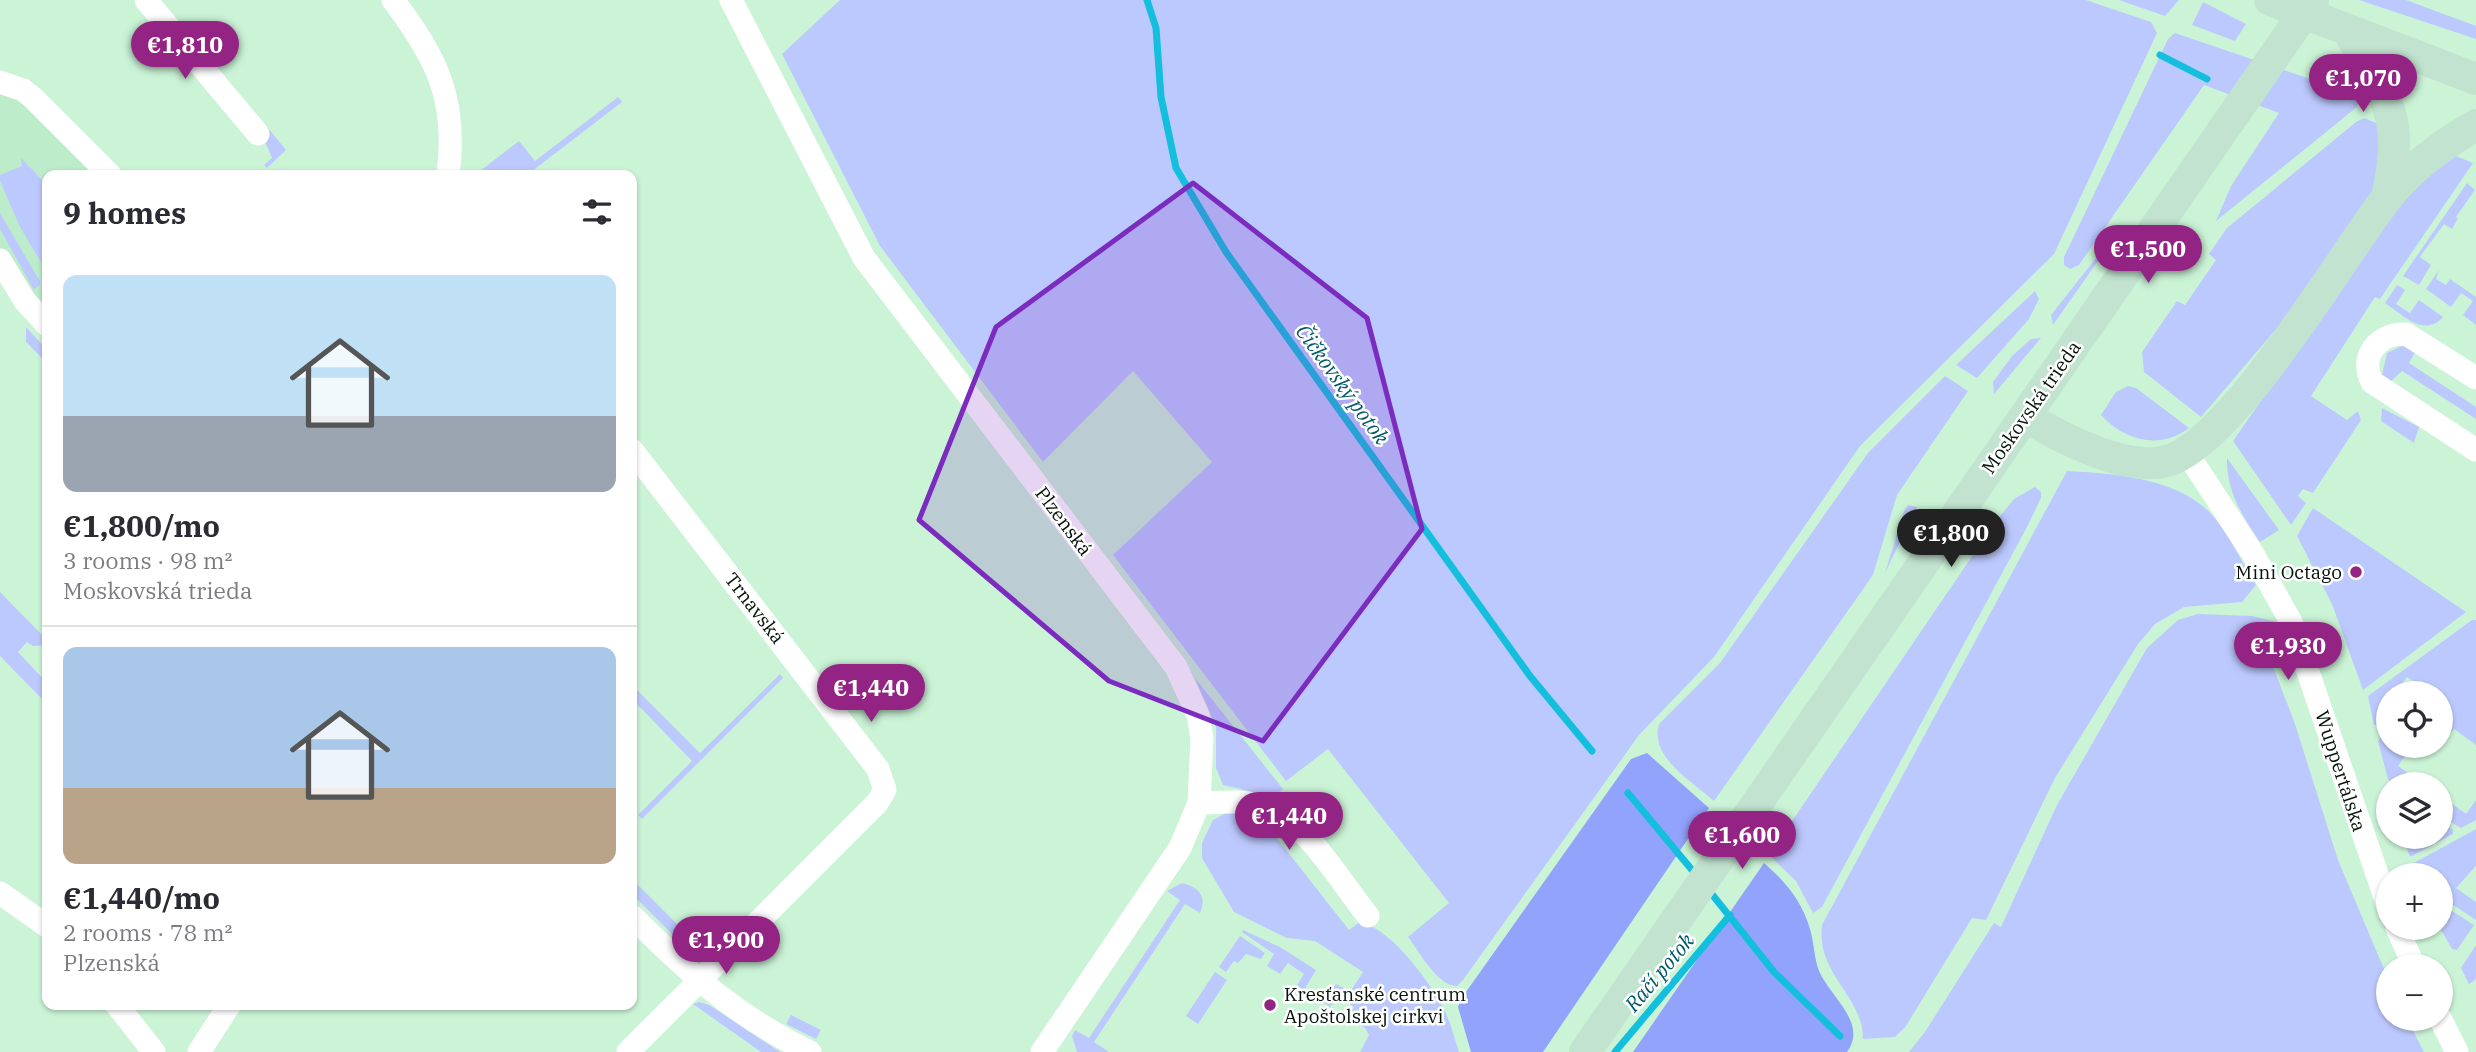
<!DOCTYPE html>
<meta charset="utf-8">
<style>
:root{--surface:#fff;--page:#f7f7f7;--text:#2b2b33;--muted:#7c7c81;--line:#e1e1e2;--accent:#942484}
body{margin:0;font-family:"IBM Plex Serif",serif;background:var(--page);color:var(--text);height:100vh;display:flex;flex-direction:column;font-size:26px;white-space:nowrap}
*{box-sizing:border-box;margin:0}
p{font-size:23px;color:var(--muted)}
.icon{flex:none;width:38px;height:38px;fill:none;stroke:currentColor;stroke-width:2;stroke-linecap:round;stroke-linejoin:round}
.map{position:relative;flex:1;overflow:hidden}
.panel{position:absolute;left:42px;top:170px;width:595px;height:840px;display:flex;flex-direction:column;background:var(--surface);border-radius:14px;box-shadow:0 2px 5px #0004}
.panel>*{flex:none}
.buttons{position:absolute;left:2376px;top:681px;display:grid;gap:14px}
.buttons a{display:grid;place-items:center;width:77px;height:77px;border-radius:50%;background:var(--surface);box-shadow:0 2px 5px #0004;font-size:35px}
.price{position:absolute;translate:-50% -60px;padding:0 16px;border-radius:24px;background:var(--accent);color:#fff;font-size:23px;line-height:46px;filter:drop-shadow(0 2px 4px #0008)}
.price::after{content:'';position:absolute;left:50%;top:42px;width:21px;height:16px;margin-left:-10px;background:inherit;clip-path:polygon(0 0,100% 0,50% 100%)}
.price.current{background:#222;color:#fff}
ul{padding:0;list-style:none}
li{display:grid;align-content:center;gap:14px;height:371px;padding:0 21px}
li+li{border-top:2px solid var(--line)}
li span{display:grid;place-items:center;height:217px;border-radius:14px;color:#555}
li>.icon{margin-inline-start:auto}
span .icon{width:126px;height:126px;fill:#fffc;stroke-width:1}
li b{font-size:30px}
h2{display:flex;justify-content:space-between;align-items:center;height:84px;padding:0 21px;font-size:30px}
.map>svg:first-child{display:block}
.built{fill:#bcecca}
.green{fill:#bcc9fe}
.forest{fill:#92a3fb}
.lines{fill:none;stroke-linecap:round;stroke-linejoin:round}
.stream{stroke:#13bfdd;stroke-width:7}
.street{stroke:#fff;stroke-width:23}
.secondary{stroke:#c2e3d0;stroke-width:32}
.marked{fill:#7b2cbf;fill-opacity:0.2;stroke:#7b2cbf;stroke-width:5;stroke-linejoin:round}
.poi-dot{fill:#942484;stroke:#fff;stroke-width:2.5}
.labels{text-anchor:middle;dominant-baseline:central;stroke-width:5;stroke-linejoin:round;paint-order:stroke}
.street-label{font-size:19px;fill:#051309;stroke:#fff}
.poi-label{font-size:19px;fill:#051309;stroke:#fff;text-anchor:end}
.water-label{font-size:21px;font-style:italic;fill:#005969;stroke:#fff}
</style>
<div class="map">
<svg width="2476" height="1052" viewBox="0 0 2476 1052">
<rect width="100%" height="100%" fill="#cbf4d7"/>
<!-- built -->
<path class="built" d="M 0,82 L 110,175 L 47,175 L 47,325 L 0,260 Z"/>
<!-- green -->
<path class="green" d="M 840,0 L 2086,0 L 2151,22 L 2157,33 L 2054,254 L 1860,446 L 1714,657 L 1639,735 L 1463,980 L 1457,986 C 1437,986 1419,951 1408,937 L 1449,903 L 1328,749 L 1286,781 L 1113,555 L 1212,462 L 1133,371 L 1043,462 L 880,246 L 782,54 Z
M 2119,0 L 2179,0 L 2165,16 Z
M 2359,0 L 2406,0 L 2476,26 L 2476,39 Z
M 2203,2 L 2246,24 L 2235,41 L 2192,25 Z
M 2175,33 L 2354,94 L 2358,99 L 2357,107 L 2216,221 L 2231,186 L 2279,113 L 2204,85 L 2079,265 L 2070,269 L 2064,265 L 2064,257 L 2168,39 Z
M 618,97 L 622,102 L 527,175 L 468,175 L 480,171 L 519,141 L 535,161 Z
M 2364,118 L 2386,127 L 2385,172 L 2308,292 L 2201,417 L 2144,372 L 2142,352 L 2177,301 L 2185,305 L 2216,260 L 2209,254 L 2227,228 L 2356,122 Z
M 267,127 L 286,150 L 267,168 L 264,165 L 272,158 L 266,144 Z
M 2446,152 L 2473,163 L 2380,299 L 2375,297 L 2311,396 L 2347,420 L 2358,411 L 2361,420 L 2313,493 L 2303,489 L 2298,496 L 2306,503 L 2291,525 L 2233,441 L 2419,174 Z
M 21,158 L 47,185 L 45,269 L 20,227 L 0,181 L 0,175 L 22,166 Z
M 2467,183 L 2475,190 L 2456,217 L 2458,219 L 2452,229 L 2444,224 L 2420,257 L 2431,265 L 2419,285 L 2403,276 Z
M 0,213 L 41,283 L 34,290 L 0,229 Z
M 2105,251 L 2053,325 L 2051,315 L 2100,253 Z
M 2439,270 L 2436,279 L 2446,285 L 2450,279 L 2476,297 L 2476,325 L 2463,315 L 2473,301 L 2461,293 L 2451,307 L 2426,289 Z
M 2397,285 L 2405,290 L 2396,304 L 2410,313 L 2419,300 L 2443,317 C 2424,338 2403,315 2385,303 Z
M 2035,291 L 2039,299 L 2029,319 L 1977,378 L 1956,365 Z
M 26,327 L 47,350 L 47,363 L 26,342 Z
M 2041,338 L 1994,394 L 1993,382 L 2012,356 L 2031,339 Z
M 2404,345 L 2417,349 L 2409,363 L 2476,407 L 2476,419 L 2402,371 L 2389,383 L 2382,375 L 2387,353 Z
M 1945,376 L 1968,391 L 1897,495 L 1873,575 L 1714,801 C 1693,782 1649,757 1659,724 L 1720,663 L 1868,453 Z
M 2128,386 L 2136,388 L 2189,428 C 2160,450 2125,441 2101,415 L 2116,392 Z
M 2382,408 L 2419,427 L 2414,443 L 2381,421 Z
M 2227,458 L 2279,530 L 2260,542 C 2242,515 2226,491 2227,458 Z
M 2067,471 C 2115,474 2178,477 2213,516 C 2230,536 2242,563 2256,585 L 2242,602 L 2184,607 L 2155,624 L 2138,644 L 2055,778 L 1986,920 L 1972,918 L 1906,1026 L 1895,1037 L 1863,1039 C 1863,995 1816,975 1822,925 Z
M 2035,487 L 2041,492 L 2041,498 L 2027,527 L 1822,907 L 1813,913 L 1796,881 L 1769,855 L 1996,521 L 2014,499 Z
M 1908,505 L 1917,507 L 1885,573 L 1904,511 Z
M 2313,508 L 2466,612 L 2363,690 L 2332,604 L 2297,536 Z
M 0,592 L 47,640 L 47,645 L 33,646 L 27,642 L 18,652 L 47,683 L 47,704 L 0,656 Z
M 2198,614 L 2252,616 L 2276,622 L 2259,630 L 2295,724 L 2338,860 L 2389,981 L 2389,1018 L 2407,1019 L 2424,1052 L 1909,1052 L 1925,1032 L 1994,923 L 2001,927 L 2057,805 L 2147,648 L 2178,620 Z
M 2472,620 L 2476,620 L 2476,745 L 2454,729 L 2451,732 L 2441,725 L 2441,693 L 2413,693 L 2419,685 L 2407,677 L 2395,693 L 2389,693 L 2389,711 L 2378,725 L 2374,725 L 2368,696 Z
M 780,674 L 783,678 L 642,819 L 638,815 L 692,761 L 632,699 L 632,685 L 700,753 Z
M 1195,678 L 1283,789 L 1274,797 L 1223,785 L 1216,768 L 1216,727 Z
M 2389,723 L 2389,746 L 2417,746 L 2413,752 L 2409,750 L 2398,766 L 2418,780 L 2417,784 L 2393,784 L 2388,779 L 2378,741 Z
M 2447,800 L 2466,814 L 2476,800 L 2476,820 L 2461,828 L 2441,816 L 2441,801 Z
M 1252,811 L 1287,829 L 1276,837 L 1349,930 L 1360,922 C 1391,929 1427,978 1442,1006 C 1450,1019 1454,1037 1459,1052 L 1360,1052 L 1369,1035 L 1365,1028 L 1348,1017 L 1354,1007 L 1338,996 L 1330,1007 L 1323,1002 L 1336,984 L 1350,992 L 1363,972 L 1315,941 L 1287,938 L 1234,912 L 1202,858 L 1202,843 L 1213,820 L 1228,812 Z
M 2441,822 L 2453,830 L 2453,834 L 2410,857 L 2405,843 L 2407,837 L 2441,836 Z
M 2476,829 L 2476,866 L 2456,888 L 2476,902 L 2476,920 L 2441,897 L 2441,875 L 2417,875 L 2412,864 Z
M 632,879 L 707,954 L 696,955 L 686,948 L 632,894 Z
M 1182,883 C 1199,887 1207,896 1200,913 L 1185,904 L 1094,1042 L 1109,1052 L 1077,1052 L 1072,1036 L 1075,1030 L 1089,1038 L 1180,900 L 1167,891 Z
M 2441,904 L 2474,925 L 2457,950 L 2452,949 L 2440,928 Z
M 1243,930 L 1280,947 L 1316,970 L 1304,990 L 1297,985 L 1304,974 L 1288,963 L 1280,974 L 1267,966 L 1274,954 L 1242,932 Z
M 1240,936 L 1265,953 L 1261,959 L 1246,954 L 1238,963 L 1234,961 L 1226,972 L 1219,967 Z
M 2476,945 L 2476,979 L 2469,984 L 2461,968 Z
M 1215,972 L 1227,980 L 1198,1024 L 1186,1016 Z
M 699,1002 L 709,1005 L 780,1052 L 761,1052 L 693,1004 Z
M 791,1015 L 821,1030 L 816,1039 L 786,1024 Z"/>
<!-- forest -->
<path class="forest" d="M 1647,753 L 1709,808 L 1543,1052 L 1471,1052 L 1458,1007 L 1461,999 L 1631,759 Z
M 1764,863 C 1785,881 1802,901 1810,929 C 1814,942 1814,958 1819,971 C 1831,998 1868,1023 1847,1052 L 1633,1052 Z"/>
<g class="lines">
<!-- stream -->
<path class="stream" d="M 1147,0 L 1156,28 L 1161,97 L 1176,168 L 1226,252 L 1530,676 L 1592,751
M 2160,55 L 2207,79
M 1628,793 L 1697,876
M 1707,888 L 1774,972 L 1840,1036
M 1615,1052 L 1730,915"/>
<!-- street -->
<path class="street" d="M 146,0 L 258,134
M 393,0 C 437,58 458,100 448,175
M 731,0 L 864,258 L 1176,667 L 1198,715 L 1202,738 L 1199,803 L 1180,848 L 1042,1052
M 0,82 L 23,90 L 33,98 L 110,175
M 0,260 L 25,301 L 47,325
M 2476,378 L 2406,334 C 2378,333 2359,356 2372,382 L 2476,450
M 2187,453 L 2253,554 L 2291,622 L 2389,909
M 1199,803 C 1221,802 1243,800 1264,806 C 1303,817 1343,885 1368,916
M 0,893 L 47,926
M 632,916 C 690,974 735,1016 810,1052
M 2397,928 L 2414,966
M 116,1004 L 154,1052
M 2440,1018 L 2457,1052
M 199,1052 L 230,1004
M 628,1052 L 877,803 L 885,790 L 878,769 L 632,450"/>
<!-- secondary -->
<path class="secondary" d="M 2270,0 L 2476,79
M 2349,32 C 2386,100 2406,117 2387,197
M 2025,416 C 2059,437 2122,470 2163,462 C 2230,449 2342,255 2386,199 C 2409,169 2443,144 2476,125
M 1585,1052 L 2313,0"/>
</g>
<!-- marked area -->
<path class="marked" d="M 1193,183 L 1367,318 L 1422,529 L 1263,741 L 1109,681 L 919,520 L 996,327 Z"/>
<!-- markers -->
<g class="poi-dot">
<circle cx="2356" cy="572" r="7"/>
<circle cx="1270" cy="1005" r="7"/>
</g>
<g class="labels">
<!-- street labels -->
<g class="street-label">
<text transform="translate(2031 407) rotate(-55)">Moskovská trieda</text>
<text transform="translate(1064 521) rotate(53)">Plzenská</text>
<text transform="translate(755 608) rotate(52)">Trnavská</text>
<text transform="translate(2341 771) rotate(72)">Wuppertálska</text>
</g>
<!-- poi labels -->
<g class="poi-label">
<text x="2342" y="572">Mini Octago</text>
<text x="1284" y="994" text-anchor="start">Kresťanské centrum<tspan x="1284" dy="22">Apoštolskej cirkvi</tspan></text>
</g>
<!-- water labels -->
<g class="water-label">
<text transform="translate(1343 384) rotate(54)">Čičkovský potok</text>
<text transform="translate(1659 972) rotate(-50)">Račí potok</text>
</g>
</g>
</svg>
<div class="buttons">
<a><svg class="icon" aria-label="locate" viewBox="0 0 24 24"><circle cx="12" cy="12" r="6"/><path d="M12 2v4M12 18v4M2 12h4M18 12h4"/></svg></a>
<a><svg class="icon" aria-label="layers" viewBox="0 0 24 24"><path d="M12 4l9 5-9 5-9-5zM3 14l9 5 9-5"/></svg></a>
<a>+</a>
<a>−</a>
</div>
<b class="price" style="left:185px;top:81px">€1,810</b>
<b class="price" style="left:2363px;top:114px">€1,070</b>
<b class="price" style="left:2148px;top:285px">€1,500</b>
<b class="price current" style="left:1951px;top:569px">€1,800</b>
<b class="price" style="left:2288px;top:682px">€1,930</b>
<b class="price" style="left:871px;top:724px">€1,440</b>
<b class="price" style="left:1289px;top:852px">€1,440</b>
<b class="price" style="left:1742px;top:871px">€1,600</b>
<b class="price" style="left:726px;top:976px">€1,900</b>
<section class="panel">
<h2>9 homes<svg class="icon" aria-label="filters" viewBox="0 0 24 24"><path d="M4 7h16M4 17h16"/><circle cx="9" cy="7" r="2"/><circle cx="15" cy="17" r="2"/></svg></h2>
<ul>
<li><span style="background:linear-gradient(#bfe0f5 65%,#9aa5b1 0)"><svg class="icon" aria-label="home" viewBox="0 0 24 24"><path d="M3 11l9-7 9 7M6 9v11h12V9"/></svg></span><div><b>€1,800/mo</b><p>3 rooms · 98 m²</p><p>Moskovská trieda</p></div></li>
<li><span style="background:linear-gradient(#a9c7e8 65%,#b9a48a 0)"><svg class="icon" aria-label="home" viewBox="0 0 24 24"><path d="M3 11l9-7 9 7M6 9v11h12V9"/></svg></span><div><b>€1,440/mo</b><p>2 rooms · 78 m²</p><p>Plzenská</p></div></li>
</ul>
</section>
</div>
